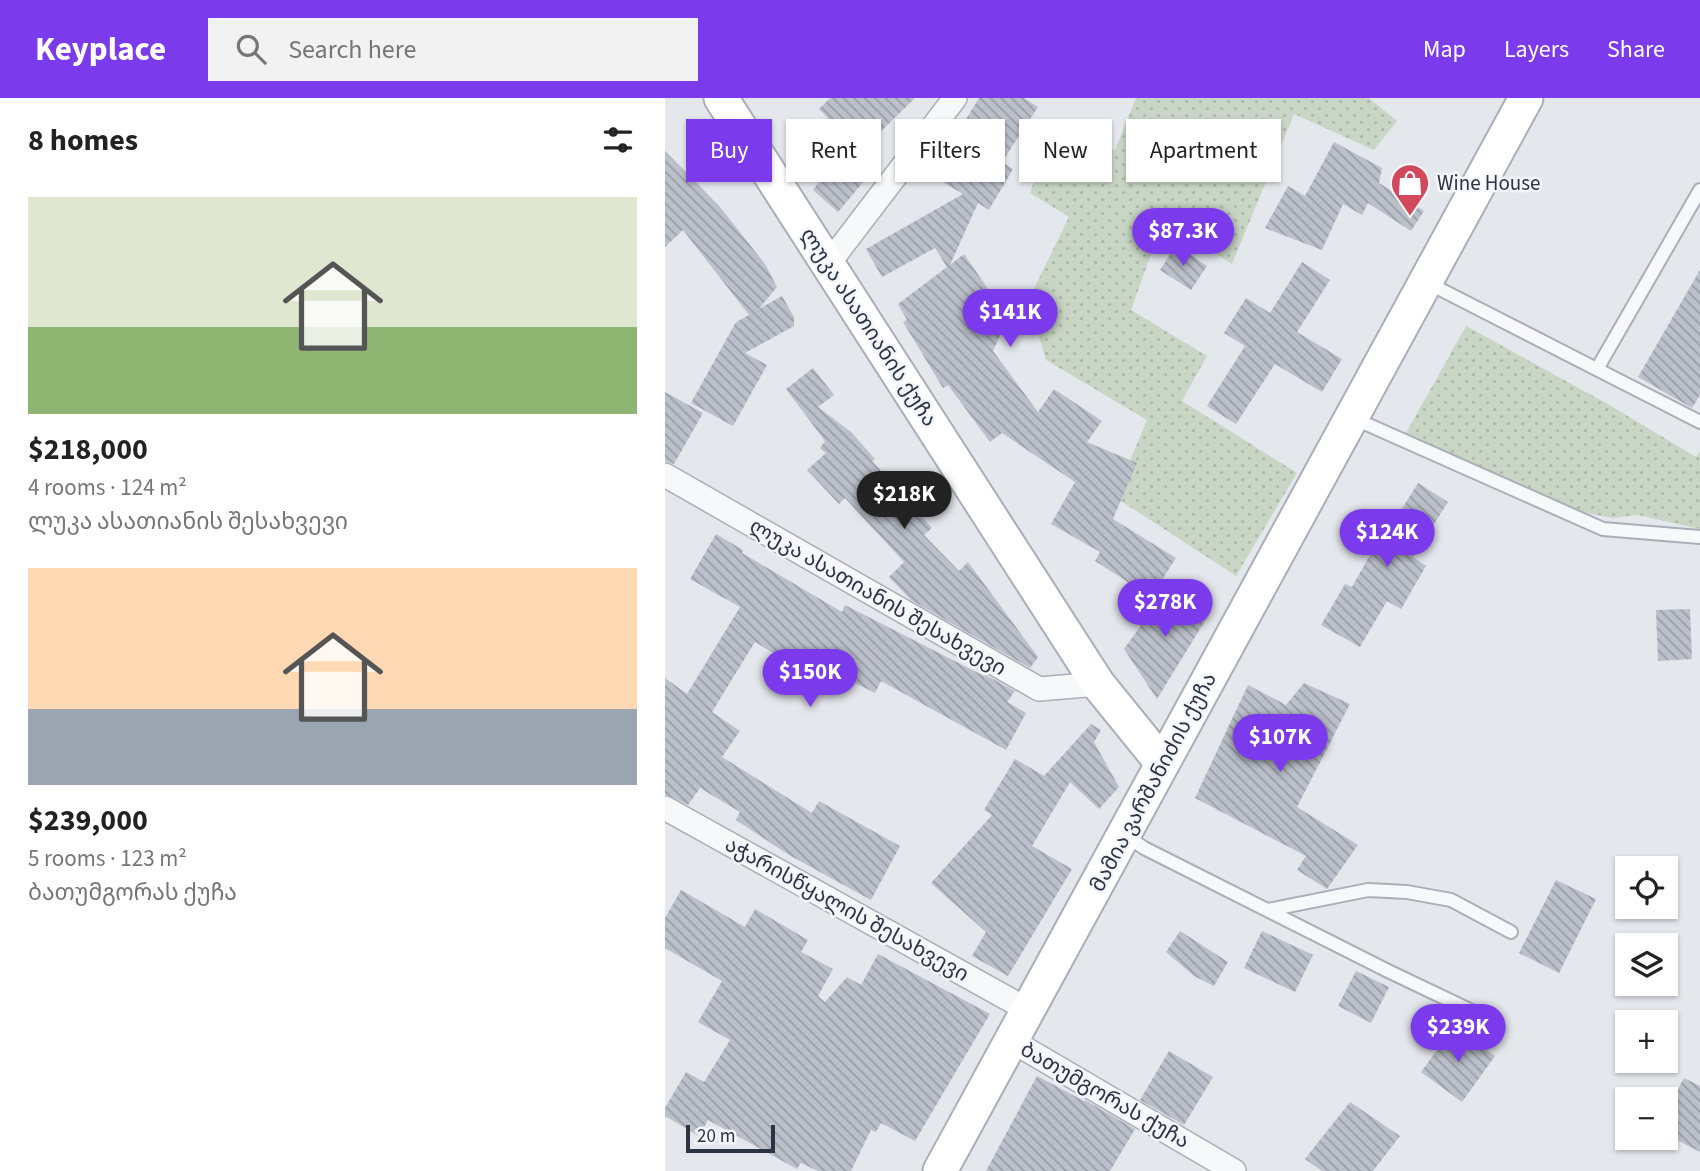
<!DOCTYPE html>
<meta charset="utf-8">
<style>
:root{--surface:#fff;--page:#f2f2f2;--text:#222;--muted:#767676;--accent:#7c3aed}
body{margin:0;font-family:"Source Sans 3","Noto Sans Georgian",sans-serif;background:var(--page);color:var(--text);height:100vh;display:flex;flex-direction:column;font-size:26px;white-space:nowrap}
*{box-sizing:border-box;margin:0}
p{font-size:23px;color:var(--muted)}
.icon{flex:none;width:38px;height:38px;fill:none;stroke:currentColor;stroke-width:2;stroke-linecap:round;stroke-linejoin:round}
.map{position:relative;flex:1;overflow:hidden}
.details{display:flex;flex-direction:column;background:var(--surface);width:665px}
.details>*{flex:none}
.hud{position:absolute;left:21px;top:21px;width:665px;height:63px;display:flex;gap:14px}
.fabs{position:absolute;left:950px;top:758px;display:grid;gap:14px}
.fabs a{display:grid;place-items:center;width:63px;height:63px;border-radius:0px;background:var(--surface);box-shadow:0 2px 5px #0004;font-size:35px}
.scale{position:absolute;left:21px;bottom:18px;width:89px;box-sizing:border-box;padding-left:7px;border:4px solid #2b3445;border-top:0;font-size:19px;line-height:24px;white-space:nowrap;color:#2b3445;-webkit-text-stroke:5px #f4f6f9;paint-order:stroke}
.price{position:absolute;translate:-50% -60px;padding:0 16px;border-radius:24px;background:var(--accent);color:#fff;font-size:23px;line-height:46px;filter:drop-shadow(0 2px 4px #0008)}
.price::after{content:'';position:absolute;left:50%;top:42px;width:21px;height:16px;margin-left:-10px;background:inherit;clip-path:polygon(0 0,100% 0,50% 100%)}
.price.selected{background:#222;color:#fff}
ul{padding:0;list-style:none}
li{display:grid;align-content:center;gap:14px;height:371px;padding:0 28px}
li span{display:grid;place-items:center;height:217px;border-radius:0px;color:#555}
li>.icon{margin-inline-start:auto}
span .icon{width:126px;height:126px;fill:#fffc;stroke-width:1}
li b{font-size:30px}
h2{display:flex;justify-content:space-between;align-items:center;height:84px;padding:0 28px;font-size:30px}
.pill{padding:0 24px;border-radius:0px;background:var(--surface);box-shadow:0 2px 5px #0004;font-size:24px;line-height:63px}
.pill.selected{background:var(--accent);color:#fff}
header{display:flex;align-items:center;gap:42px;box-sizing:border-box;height:98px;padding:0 35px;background:var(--accent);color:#fff}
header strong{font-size:33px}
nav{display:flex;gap:38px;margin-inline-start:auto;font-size:24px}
.search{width:490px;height:63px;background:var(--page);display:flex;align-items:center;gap:18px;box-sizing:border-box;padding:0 24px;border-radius:0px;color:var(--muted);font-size:26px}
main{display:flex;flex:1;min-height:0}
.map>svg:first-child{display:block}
.grass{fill:url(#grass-dots)}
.building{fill:url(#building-back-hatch)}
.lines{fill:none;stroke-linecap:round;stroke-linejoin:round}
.lane-casing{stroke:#a9aeb7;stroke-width:16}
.street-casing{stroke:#a9aeb7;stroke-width:26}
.secondary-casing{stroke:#a9aeb7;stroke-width:37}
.lane{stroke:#f7f8fa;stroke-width:12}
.street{stroke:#f7f8fa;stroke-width:23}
.secondary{stroke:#fff;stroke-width:33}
.labels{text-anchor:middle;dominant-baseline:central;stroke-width:5;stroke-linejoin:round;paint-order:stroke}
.poi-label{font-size:21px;fill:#2b3445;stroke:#f4f6f9;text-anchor:start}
.street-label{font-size:21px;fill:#2b3445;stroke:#f4f6f9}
</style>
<header>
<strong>Keyplace</strong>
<div class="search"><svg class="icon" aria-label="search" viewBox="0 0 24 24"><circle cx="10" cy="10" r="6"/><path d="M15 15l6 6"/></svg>Search here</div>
<nav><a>Map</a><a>Layers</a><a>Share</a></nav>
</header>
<main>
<section class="details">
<h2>8 homes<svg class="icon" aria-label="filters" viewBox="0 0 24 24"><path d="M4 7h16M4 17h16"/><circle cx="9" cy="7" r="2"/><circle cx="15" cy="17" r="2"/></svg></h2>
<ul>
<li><span style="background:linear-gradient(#dfe7d0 60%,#8fb573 0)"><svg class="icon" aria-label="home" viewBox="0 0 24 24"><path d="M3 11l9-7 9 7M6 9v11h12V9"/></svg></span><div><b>$218,000</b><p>4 rooms · 124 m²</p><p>ლუკა ასათიანის შესახვევი</p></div></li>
<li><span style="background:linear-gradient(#ffd9b3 65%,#9aa5b1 0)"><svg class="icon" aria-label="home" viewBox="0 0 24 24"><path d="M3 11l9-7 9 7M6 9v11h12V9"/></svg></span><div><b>$239,000</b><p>5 rooms · 123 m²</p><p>ბათუმგორას ქუჩა</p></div></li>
</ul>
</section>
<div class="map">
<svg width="1035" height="1073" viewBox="0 0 1035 1073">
<defs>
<pattern id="grass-dots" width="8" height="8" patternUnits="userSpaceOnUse" patternTransform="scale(1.75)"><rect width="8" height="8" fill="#c9d6c5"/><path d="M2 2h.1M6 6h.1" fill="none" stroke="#adb8ab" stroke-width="1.8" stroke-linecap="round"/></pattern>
<pattern id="building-back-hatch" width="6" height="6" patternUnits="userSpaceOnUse" patternTransform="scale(1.75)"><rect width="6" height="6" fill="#bbc0ca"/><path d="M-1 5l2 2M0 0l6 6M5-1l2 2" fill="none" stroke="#989da6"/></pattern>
</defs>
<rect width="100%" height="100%" fill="#e4e7ec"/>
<!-- grass -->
<path class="grass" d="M 471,0 L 704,0 L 732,23 L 709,52 L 629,16 L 567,166 L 498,123 L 466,212 L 542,258 L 517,303 L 632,375 L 571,478 L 450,399 L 482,322 L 381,262 L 363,203 L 404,119 L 365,95 L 388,29 L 450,52 Z
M 801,228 L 941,305 L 1031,359 L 1035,354 L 1035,431 L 973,417 L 948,420 L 887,408 L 741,335 Z"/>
<!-- building -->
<path class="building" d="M 165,0 L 250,0 L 191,58 L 206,75 L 173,114 L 148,92 L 156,81 L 140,63 L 171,28 L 154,11 Z
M 314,0 L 359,0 L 373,9 L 337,64 L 348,71 L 324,112 L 313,105 L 285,167 L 299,156 L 343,220 L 328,253 L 373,314 L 389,291 L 437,323 L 422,344 L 472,365 L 448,421 L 511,460 L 486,499 L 430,463 L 435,454 L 386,426 L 410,384 L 337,335 L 325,344 L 283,287 L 278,290 L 238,224 L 242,222 L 233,206 L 282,169 L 270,150 L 217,179 L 201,151 L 298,96 L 276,83 L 281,76 L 271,70 Z
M 669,44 L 717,70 L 714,85 L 759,113 L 746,133 L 703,105 L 697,117 L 678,106 L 657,152 L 600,130 L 623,88 L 640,98 Z
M 0,53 L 55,109 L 100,166 L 112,189 L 94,211 L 117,198 L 129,219 L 129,228 L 80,255 L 102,267 L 68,328 L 26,305 L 71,224 L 84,217 L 18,132 L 0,149 Z
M 511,147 L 542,168 L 526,192 L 495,172 Z
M 637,164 L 665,182 L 632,234 L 677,261 L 657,294 L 610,266 L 571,326 L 542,308 L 580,248 L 559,235 L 581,200 L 605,215 Z
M 1035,172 L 1035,297 L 1027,310 L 973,279 Z
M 148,270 L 169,297 L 153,309 L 186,334 L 210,361 L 207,363 L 267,430 L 259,437 L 294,473 L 303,464 L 373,559 L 365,570 L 246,502 L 224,479 L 239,464 L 180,400 L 174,406 L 142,372 L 161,355 L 155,350 L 160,343 L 121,291 Z
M 0,294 L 38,315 L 9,366 L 0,363 Z
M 753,385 L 783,404 L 748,459 L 761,468 L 736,511 L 722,503 L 695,549 L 656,527 L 680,486 L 687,489 L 715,439 L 718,441 Z
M 51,436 L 78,452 L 77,455 L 177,514 L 180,507 L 321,579 L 317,575 L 350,593 L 342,604 L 361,615 L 341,652 L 216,583 L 210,595 L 128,554 L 122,563 L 90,544 L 47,614 L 75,633 L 57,659 L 147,715 L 154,703 L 235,748 L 206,802 L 124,757 L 71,722 L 75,714 L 35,690 L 23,707 L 0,696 L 0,580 L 22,596 L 75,509 L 25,481 Z
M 502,491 L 546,513 L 492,601 L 459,551 Z
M 1025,511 L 1027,561 L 993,563 L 991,512 Z
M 639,585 L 685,606 L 632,709 L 693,747 L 662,791 L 632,772 L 641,758 L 530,700 L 583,587 L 621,607 Z
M 426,626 L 436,632 L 429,644 L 454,689 L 434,711 L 405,684 L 367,748 L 407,771 L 343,878 L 307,858 L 321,834 L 266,785 L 327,717 L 319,712 L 350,661 L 379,678 Z
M 891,782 L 931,801 L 894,875 L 854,855 Z
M 16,792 L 80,829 L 90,811 L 143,842 L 136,854 L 168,871 L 153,898 L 160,904 L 182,879 L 196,887 L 213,856 L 325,916 L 250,1043 L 216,1025 L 211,1034 L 206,1032 L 186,1073 L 153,1073 L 136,1065 L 132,1071 L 43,1022 L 34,1038 L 0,1018 L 0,1010 L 21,974 L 39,984 L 65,942 L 33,924 L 57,883 L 0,850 L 0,820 Z
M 515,833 L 563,864 L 549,888 L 529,878 L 501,854 Z
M 597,833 L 648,857 L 630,894 L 579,870 Z
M 691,873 L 724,889 L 706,925 L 673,908 Z
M 789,929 L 830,958 L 797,1004 L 756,974 Z
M 504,953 L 548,979 L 519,1027 L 475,1002 Z
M 372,978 L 419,1003 L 420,1002 L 470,1031 L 445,1073 L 321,1073 Z
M 1019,980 L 1035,988 L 1035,1054 L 1001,1036 L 1001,1013 Z
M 685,1004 L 735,1038 L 708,1073 L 657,1073 L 640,1061 Z"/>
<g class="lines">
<!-- lane casing -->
<g class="lane-casing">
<path id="lane" d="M 761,184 L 1035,324
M 932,271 L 1035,92
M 688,320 L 938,431 L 1035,439
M 460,737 L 479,750 L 723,873 L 813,916
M 603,812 L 703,792 L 742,794 L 786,802 L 846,834"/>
</g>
<!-- street casing -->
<g class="street-casing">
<path id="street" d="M 164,165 L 290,0
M 0,377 L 374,591 L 433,586
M 0,710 L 363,912
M 347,943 L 569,1073"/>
</g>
<!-- secondary casing -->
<g class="secondary-casing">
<path id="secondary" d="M 56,0 L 433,586 L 497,665
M 275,1073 L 861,0"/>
</g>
<!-- lane -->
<use href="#lane" class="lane"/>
<!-- street -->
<use href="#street" class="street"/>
<!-- secondary -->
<use href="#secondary" class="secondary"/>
</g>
<!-- icons -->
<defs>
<g id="shop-pin" transform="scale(2.0125)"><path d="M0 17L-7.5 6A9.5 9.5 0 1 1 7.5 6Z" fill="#d1495b" stroke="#f4f6f9"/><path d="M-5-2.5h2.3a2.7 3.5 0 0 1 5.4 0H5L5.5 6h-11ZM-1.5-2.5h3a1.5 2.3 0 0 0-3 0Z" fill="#fff"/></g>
</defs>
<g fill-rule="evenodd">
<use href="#shop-pin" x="745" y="85"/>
</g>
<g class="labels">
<!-- poi labels -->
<g class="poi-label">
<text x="772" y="85">Wine House</text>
</g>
<!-- street labels -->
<g class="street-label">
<text transform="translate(204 229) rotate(57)">ლუკა ასათიანის ქუჩა</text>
<text transform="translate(213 499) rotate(30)">ლუკა ასათიანის შესახვევი</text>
<text transform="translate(488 684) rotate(-62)">მამია ვარშანიძის ქუჩა</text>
<text transform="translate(182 811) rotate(29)">აჭარისწყალის შესახვევი</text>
<text transform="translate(440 997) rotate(30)">ბათუმგორას ქუჩა</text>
</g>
</g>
</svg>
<div class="fabs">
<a><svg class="icon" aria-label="locate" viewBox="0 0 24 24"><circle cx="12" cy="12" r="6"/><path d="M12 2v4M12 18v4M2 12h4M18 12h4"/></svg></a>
<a><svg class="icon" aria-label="layers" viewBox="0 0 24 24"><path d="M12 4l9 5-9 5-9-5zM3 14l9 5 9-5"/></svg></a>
<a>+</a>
<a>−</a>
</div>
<div class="scale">20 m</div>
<b class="price" style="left:518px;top:170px">$87.3K</b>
<b class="price" style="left:345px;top:251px">$141K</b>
<b class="price selected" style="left:239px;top:433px">$218K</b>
<b class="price" style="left:722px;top:471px">$124K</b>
<b class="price" style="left:500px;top:541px">$278K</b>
<b class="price" style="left:145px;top:611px">$150K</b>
<b class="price" style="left:615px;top:676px">$107K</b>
<b class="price" style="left:793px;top:966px">$239K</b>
<div class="hud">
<a class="pill selected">Buy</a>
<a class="pill">Rent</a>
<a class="pill">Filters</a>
<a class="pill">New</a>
<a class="pill">Apartment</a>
</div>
</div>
</main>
